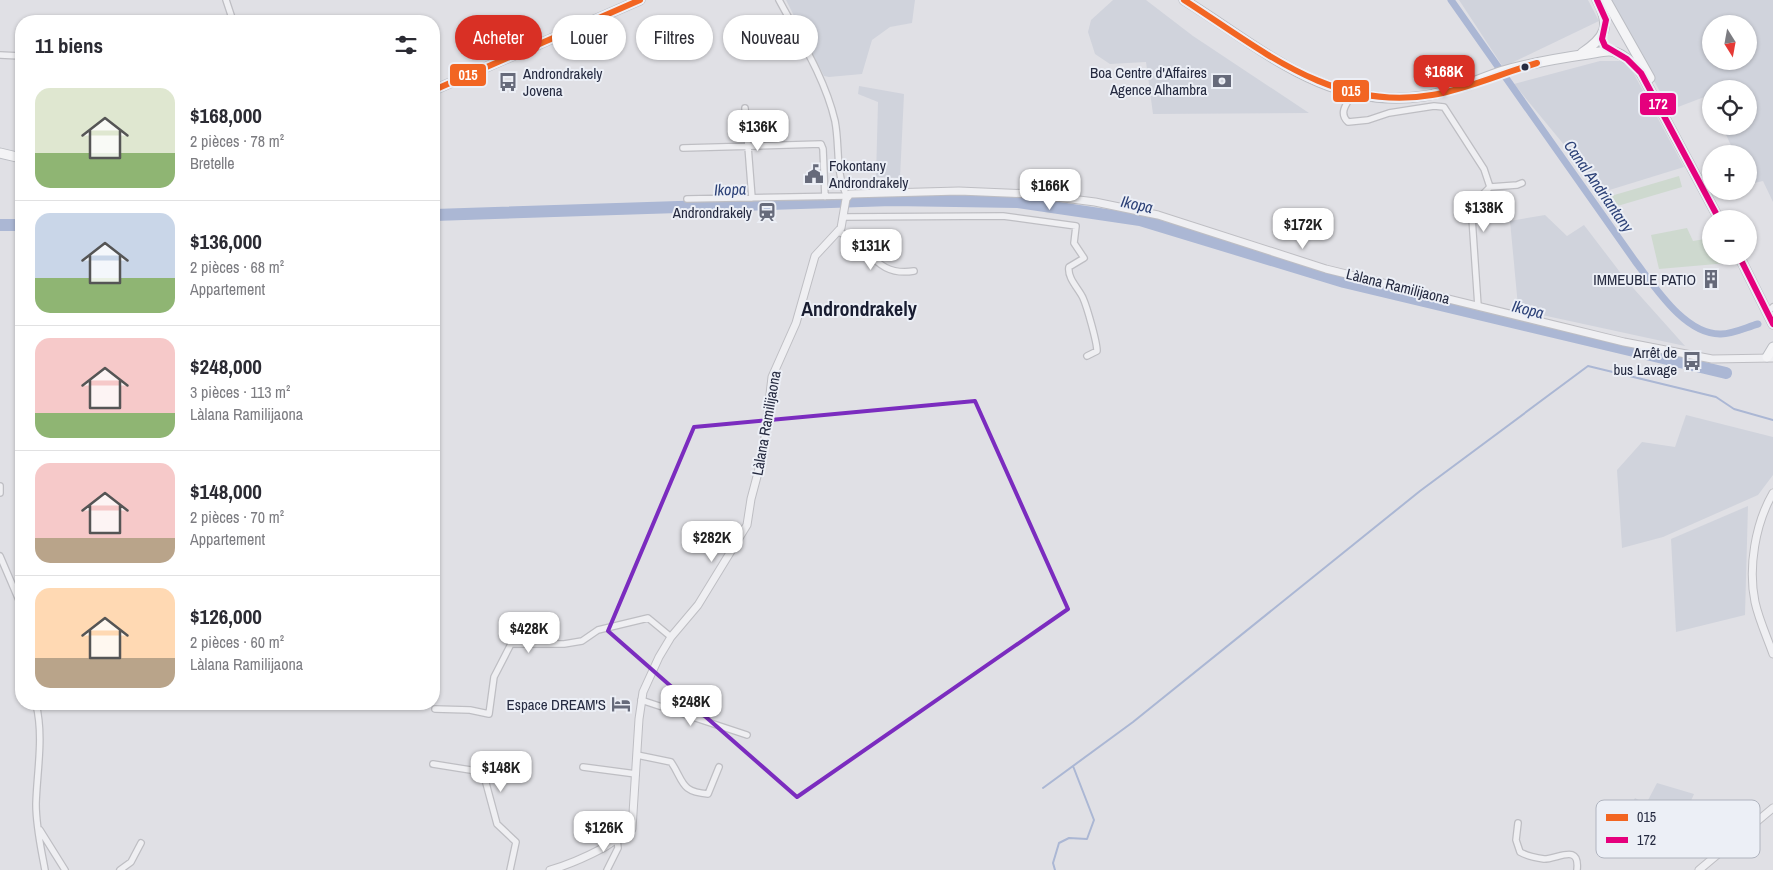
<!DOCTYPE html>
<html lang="fr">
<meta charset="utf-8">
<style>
:root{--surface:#fff;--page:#f7f7f7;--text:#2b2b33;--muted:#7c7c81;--line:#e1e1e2;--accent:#d93025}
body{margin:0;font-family:"Archivo Narrow",sans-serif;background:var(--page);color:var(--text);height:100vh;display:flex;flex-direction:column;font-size:19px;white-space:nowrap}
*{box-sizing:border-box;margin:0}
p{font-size:16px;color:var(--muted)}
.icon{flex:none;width:28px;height:28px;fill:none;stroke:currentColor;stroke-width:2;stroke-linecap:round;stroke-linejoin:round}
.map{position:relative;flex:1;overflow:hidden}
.details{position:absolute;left:15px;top:15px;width:425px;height:695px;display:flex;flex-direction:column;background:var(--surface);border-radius:20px;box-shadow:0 1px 4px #0004}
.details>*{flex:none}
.banner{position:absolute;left:455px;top:15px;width:475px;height:45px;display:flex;gap:10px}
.needle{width:32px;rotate:169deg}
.fabs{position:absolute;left:1702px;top:15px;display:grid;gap:10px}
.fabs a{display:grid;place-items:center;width:55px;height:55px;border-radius:50%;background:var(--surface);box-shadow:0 1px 4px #0004;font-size:25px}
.price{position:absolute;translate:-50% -42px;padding:0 11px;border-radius:10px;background:#fff;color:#222;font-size:16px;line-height:32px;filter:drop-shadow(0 1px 2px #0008)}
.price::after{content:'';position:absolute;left:50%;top:30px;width:15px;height:11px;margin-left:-8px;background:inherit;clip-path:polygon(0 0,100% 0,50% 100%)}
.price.current{background:var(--accent);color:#fff}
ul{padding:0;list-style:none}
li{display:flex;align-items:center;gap:15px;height:125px;padding:0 20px}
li+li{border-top:1px solid var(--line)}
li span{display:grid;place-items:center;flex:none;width:140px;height:100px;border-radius:15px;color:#555}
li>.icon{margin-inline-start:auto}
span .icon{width:60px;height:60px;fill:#fffc;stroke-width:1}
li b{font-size:21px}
h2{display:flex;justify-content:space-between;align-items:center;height:60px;padding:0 20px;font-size:21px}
.chip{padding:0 18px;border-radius:22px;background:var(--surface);box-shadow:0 1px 4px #0004;font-size:18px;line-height:45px}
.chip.current{background:var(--accent);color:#fff}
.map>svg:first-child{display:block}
.built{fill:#d0d3dc;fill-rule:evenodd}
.green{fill:#ced9cf}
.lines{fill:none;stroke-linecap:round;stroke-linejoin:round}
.stream{stroke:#abb7d4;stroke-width:2}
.canal{stroke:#abb7d4;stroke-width:7}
.river{stroke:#abb7d4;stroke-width:12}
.minor-casing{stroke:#bebec3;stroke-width:8}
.tertiary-casing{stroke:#bebec3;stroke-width:9}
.primary-casing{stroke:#bbbdc3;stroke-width:11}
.minor{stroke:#efeff2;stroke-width:5.5}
.tertiary{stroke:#efeff2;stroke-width:7}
.primary{stroke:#f4f4f6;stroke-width:9}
.bus-1-casing{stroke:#eceff6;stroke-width:10}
.bus-2-casing{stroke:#eceff6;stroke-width:10}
.bus-1{stroke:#f26522;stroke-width:6}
.bus-2{stroke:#e5007d;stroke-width:6}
.marked{fill:none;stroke:#7b2cbf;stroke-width:4;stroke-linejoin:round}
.bus-dot{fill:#252a40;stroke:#eceff6;stroke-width:2}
.labels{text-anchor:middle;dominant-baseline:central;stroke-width:4;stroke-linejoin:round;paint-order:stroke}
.poi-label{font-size:15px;fill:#252a40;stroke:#eceff6;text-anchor:end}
.street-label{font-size:15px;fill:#252a40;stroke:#eceff6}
.water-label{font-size:16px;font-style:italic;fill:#2c4177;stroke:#eceff6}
.district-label{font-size:20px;font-weight:bold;fill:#181c30;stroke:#eceff6}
.key{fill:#eceff6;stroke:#b0b4bf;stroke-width:1}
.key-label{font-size:14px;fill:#252a40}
.line-badge{stroke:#eceff6;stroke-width:2}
.badge-label{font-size:14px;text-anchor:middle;font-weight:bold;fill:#fff}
</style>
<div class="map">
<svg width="1773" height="870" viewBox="0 0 1773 870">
<rect width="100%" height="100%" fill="#e0e0e5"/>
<!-- built -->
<path class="built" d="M 786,0 L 915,0 L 912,23 L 890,27 L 872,40 L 862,74 L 829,77 L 824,76 Z
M 1113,0 L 1146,0 L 1193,36 L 1309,113 L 1153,114 L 1146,62 L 1110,64 L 1095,54 L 1088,32 L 1091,20 Z
M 1459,0 L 1588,0 L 1599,21 L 1503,67 Z
M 1610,0 L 1773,0 L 1773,202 L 1763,181 L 1750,184 L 1749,154 L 1735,154 L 1722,126 L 1749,126 L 1749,89 L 1711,89 L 1711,105 L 1707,96 L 1670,110 ZM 1711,24 L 1749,24 L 1749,61 L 1711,61 Z
M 1600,61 L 1627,61 L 1684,167 L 1603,192 L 1514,84 Z
M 859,86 L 904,94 L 900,178 L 876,177 L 878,102 L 858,94 Z
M 1545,215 L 1567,236 L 1584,225 L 1626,280 L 1685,346 L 1542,315 L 1518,306 L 1510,221 Z
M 1686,415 L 1773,437 L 1773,475 L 1758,495 L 1663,537 L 1622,548 L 1617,470 L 1642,442 L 1675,447 Z
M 1748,506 L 1745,615 L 1676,632 L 1671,539 Z
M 1657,783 L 1694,794 L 1690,803 L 1702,811 L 1696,818 L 1709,832 L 1700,843 L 1715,853 L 1708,857 L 1698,849 L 1690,857 L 1675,844 L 1681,836 L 1661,826 L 1650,843 L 1619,823 L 1635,798 L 1646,804 Z"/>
<!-- green -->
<path class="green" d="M 1679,176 L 1682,187 L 1614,207 L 1611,196 Z
M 1687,228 L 1693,241 L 1711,238 L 1711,256 L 1725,256 L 1728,263 L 1659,269 L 1651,235 Z"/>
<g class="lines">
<!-- stream -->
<path class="stream" d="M 1043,788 L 1133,722 L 1420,491 L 1588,366 L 1716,397 L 1734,409 L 1773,420
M 1055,870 L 1053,863 L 1059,843 L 1069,838 L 1087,839 L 1094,820 L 1073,766"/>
<!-- canal -->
<path class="canal" d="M 1451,0 L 1635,261 C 1655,287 1685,335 1721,334 C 1733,334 1747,327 1758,324"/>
<!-- river -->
<path class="river" d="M 434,215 L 892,200 L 1018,202 L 1140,220 L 1344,282 L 1726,373
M 0,225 L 21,225"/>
<!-- minor casing -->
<g class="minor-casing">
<path id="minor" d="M 226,0 L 233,21
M 0,55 L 21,56
M 1353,94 C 1347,103 1338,113 1348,122 L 1368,120 L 1389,113 L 1408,110 L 1434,106 L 1444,107 L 1484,169 L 1490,187
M 745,108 L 752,198
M 683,148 L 821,144 L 823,149 L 825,197
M 687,199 L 847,196 C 835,172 840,147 835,121 C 825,78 800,39 779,0
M 843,217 L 1003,216 L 1076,226 L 1074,243 L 1084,258 L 1069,267 C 1067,278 1079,289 1083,298 C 1087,307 1097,342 1097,351 L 1087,356
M 838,232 C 869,241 873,278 914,271
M 1478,306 L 1472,218 L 1478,199 L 1490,187 L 1517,185 L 1522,183
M 1772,308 L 1773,307
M 0,486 L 0,493
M 0,556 L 21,605
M 641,700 L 747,735
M 36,704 C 44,737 37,770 36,804 C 36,827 41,848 45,870
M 435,709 L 470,710 L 489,714 L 494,677 L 511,644 L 564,644 L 582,641 L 598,630 L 648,618 L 671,637
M 637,755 L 671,762 C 684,781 680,792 708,794 L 719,767
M 433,764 L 483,772 L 497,824 L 516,842 L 510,870
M 583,767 L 636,774
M 1518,823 L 1516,840 L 1520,852 C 1527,856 1537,858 1544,859 C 1558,859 1580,843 1577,870
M 40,830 L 65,870
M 120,870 L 131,862 L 141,843
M 607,870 L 618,848 L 617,838"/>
</g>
<!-- tertiary casing -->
<g class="tertiary-casing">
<path id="tertiary" d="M 1773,493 C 1755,524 1748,568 1755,602 C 1759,620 1767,637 1773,654
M 550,870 C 568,865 586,857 603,848 C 611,844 615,838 624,837 L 632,829 L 639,719 L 643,692 L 659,657 L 671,637 L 698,605 L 747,525 L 751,499 L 763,454 L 772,377 L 796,323 L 815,256 L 841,228 L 846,199 L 850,194 L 959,191 L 1032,194 L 1095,202 L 1158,215 L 1326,269 L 1624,342 L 1712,359 L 1773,358
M 1699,870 L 1773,808"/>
</g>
<!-- primary casing -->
<g class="primary-casing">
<path id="primary" d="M 1184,0 C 1261,47 1326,111 1424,96 C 1451,92 1476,80 1503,71 C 1531,63 1560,58 1588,54 C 1596,53 1608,49 1615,52 C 1626,56 1634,64 1641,73 L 1719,219
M 1606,0 L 1650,78
M 1582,53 C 1606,37 1611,26 1597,0
M 434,90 L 640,0
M 0,153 L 21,158
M 1739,256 L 1773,324
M 1767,357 L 1773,347"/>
</g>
<!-- minor -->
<use href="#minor" class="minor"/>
<!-- tertiary -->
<use href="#tertiary" class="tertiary"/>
<!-- primary -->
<use href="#primary" class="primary"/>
<!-- bus-1 casing -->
<g class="bus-1-casing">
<path id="bus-1" d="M 1184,0 C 1262,50 1333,112 1432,95 C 1468,89 1502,73 1537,63
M 434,90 L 640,0"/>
</g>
<!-- bus-2 casing -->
<g class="bus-2-casing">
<path id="bus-2" d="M 1597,0 L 1606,20 L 1602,39 L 1605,46 L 1627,59 L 1641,73 L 1719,219
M 1739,256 L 1773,324"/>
</g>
<!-- bus-1 -->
<use href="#bus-1" class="bus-1"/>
<!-- bus-2 -->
<use href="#bus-2" class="bus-2"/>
</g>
<!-- marked area -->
<path class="marked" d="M 975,401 L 1068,609 L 797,797 L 608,631 L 694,427 Z"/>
<!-- icons -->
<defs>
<g id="bank-bare" transform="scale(1.5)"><path d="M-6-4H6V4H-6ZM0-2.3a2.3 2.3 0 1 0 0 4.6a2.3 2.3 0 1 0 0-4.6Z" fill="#666a7a" stroke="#eceff6" stroke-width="2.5" paint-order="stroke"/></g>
<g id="bus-bare" transform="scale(1.5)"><path d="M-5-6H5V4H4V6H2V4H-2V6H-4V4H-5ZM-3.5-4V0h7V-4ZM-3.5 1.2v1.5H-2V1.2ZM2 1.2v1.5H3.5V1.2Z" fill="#666a7a" stroke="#eceff6" stroke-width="2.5" paint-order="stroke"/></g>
<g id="civic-bare" transform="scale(1.5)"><path d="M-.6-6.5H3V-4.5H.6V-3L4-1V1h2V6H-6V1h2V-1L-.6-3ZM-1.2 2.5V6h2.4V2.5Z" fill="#666a7a" stroke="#eceff6" stroke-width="2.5" paint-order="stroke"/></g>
<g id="station-bare" transform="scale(1.5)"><path d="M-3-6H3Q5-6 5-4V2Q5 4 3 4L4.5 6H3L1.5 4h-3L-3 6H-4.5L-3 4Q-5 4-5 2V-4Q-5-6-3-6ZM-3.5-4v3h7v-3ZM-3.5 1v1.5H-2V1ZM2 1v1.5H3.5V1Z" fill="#666a7a" stroke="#eceff6" stroke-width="2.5" paint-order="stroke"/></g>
<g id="building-bare" transform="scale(1.5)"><path d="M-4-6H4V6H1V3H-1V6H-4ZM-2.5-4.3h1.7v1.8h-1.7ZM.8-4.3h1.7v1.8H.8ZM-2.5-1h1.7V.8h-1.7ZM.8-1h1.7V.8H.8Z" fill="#666a7a" stroke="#eceff6" stroke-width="2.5" paint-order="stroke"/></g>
<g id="hotel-bare" transform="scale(1.5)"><path d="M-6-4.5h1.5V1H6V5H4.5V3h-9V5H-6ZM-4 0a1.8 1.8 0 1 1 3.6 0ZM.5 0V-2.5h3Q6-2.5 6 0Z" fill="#666a7a" stroke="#eceff6" stroke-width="2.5" paint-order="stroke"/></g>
</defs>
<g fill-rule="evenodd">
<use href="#bank-bare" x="1222" y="81"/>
<use href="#bus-bare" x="508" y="82"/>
<use href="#civic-bare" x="814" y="174"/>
<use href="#station-bare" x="767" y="212"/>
<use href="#building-bare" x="1711" y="279"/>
<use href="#bus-bare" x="1692" y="361"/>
<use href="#hotel-bare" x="621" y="704"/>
</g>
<!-- markers -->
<circle class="bus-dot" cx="1525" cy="67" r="4.5"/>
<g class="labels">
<!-- poi labels -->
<g class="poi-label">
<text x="1207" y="72">Boa Centre d'Affaires<tspan x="1207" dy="17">Agence Alhambra</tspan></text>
<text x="523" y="73" text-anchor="start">Androndrakely<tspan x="523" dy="17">Jovena</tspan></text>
<text x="829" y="165" text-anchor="start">Fokontany<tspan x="829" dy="17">Androndrakely</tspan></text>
<text x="752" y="212">Androndrakely</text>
<text x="1696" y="279">IMMEUBLE PATIO</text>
<text x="1677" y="352">Arrêt de<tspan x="1677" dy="17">bus Lavage</tspan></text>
<text x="606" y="704">Espace DREAM'S</text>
</g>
<!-- street labels -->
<g class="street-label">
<text transform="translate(1398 286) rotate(14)">Làlana Ramilijaona</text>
<text transform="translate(766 423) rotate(-80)">Làlana Ramilijaona</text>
</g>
<!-- water labels -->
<g class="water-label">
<text transform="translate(1599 186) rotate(55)">Canal Andriantany</text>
<text transform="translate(730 189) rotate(-2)">Ikopa</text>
<text transform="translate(1137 204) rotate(12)">Ikopa</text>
<text transform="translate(1528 309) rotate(14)">Ikopa</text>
</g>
<!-- district labels -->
<g class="district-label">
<text x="859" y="308">Androndrakely</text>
</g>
</g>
<!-- legend -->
<rect x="1596" y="800" width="164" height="58" rx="8" class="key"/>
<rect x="1606" y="814" width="22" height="7" fill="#f26522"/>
<rect x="1606" y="837" width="22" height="6" fill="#e5007d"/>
<g class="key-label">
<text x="1637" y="822">015</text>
<text x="1637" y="845">172</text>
</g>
<g class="line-badge">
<rect x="449" y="63" width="38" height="24" rx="5" fill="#f26522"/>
<rect x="1332" y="79" width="38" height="24" rx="5" fill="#f26522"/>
<rect x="1639" y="92" width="38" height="24" rx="5" fill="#e5007d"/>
</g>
<g class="badge-label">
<text x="468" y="80">015</text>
<text x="1351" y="96">015</text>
<text x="1658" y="109">172</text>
</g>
</svg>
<div class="fabs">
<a><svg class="needle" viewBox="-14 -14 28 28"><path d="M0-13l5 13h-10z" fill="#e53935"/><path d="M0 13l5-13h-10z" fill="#7c7c81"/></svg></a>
<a><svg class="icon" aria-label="locate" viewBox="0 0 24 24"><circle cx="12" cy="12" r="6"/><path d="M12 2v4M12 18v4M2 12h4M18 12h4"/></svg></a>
<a>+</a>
<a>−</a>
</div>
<b class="price current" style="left:1444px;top:97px">$168K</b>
<b class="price" style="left:758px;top:152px">$136K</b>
<b class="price" style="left:1050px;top:211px">$166K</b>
<b class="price" style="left:1484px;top:233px">$138K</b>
<b class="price" style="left:1303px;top:250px">$172K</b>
<b class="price" style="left:871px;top:271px">$131K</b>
<b class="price" style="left:712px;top:563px">$282K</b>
<b class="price" style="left:529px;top:654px">$428K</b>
<b class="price" style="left:691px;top:727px">$248K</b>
<b class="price" style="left:501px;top:793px">$148K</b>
<b class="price" style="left:604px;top:853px">$126K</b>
<div class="banner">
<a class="chip current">Acheter</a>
<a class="chip">Louer</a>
<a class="chip">Filtres</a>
<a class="chip">Nouveau</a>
</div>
<section class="details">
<h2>11 biens<svg class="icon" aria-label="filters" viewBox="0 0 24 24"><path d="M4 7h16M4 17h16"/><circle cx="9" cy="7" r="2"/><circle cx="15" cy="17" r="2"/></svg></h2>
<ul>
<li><span style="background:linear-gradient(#dfe7d0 65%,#8fb573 0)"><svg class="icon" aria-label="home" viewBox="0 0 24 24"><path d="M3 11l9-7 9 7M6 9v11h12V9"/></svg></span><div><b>$168,000</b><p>2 pièces · 78 m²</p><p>Bretelle</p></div></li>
<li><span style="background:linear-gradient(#c9d6e8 65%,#8fb573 0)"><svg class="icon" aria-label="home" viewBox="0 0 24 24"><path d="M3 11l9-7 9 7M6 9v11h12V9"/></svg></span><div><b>$136,000</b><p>2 pièces · 68 m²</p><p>Appartement</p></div></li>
<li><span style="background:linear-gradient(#f6c9c9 75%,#8fb573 0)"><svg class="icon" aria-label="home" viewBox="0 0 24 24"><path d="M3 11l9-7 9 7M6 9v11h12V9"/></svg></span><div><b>$248,000</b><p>3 pièces · 113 m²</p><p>Làlana Ramilijaona</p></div></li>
<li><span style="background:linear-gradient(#f6c9c9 75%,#b9a48a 0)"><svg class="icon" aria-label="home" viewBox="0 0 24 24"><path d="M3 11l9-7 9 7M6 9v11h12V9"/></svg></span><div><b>$148,000</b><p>2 pièces · 70 m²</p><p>Appartement</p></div></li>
<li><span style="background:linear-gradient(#ffd9b3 70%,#b9a48a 0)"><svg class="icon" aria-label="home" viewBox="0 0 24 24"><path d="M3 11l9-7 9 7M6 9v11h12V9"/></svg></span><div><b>$126,000</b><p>2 pièces · 60 m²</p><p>Làlana Ramilijaona</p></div></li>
</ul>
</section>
</div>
